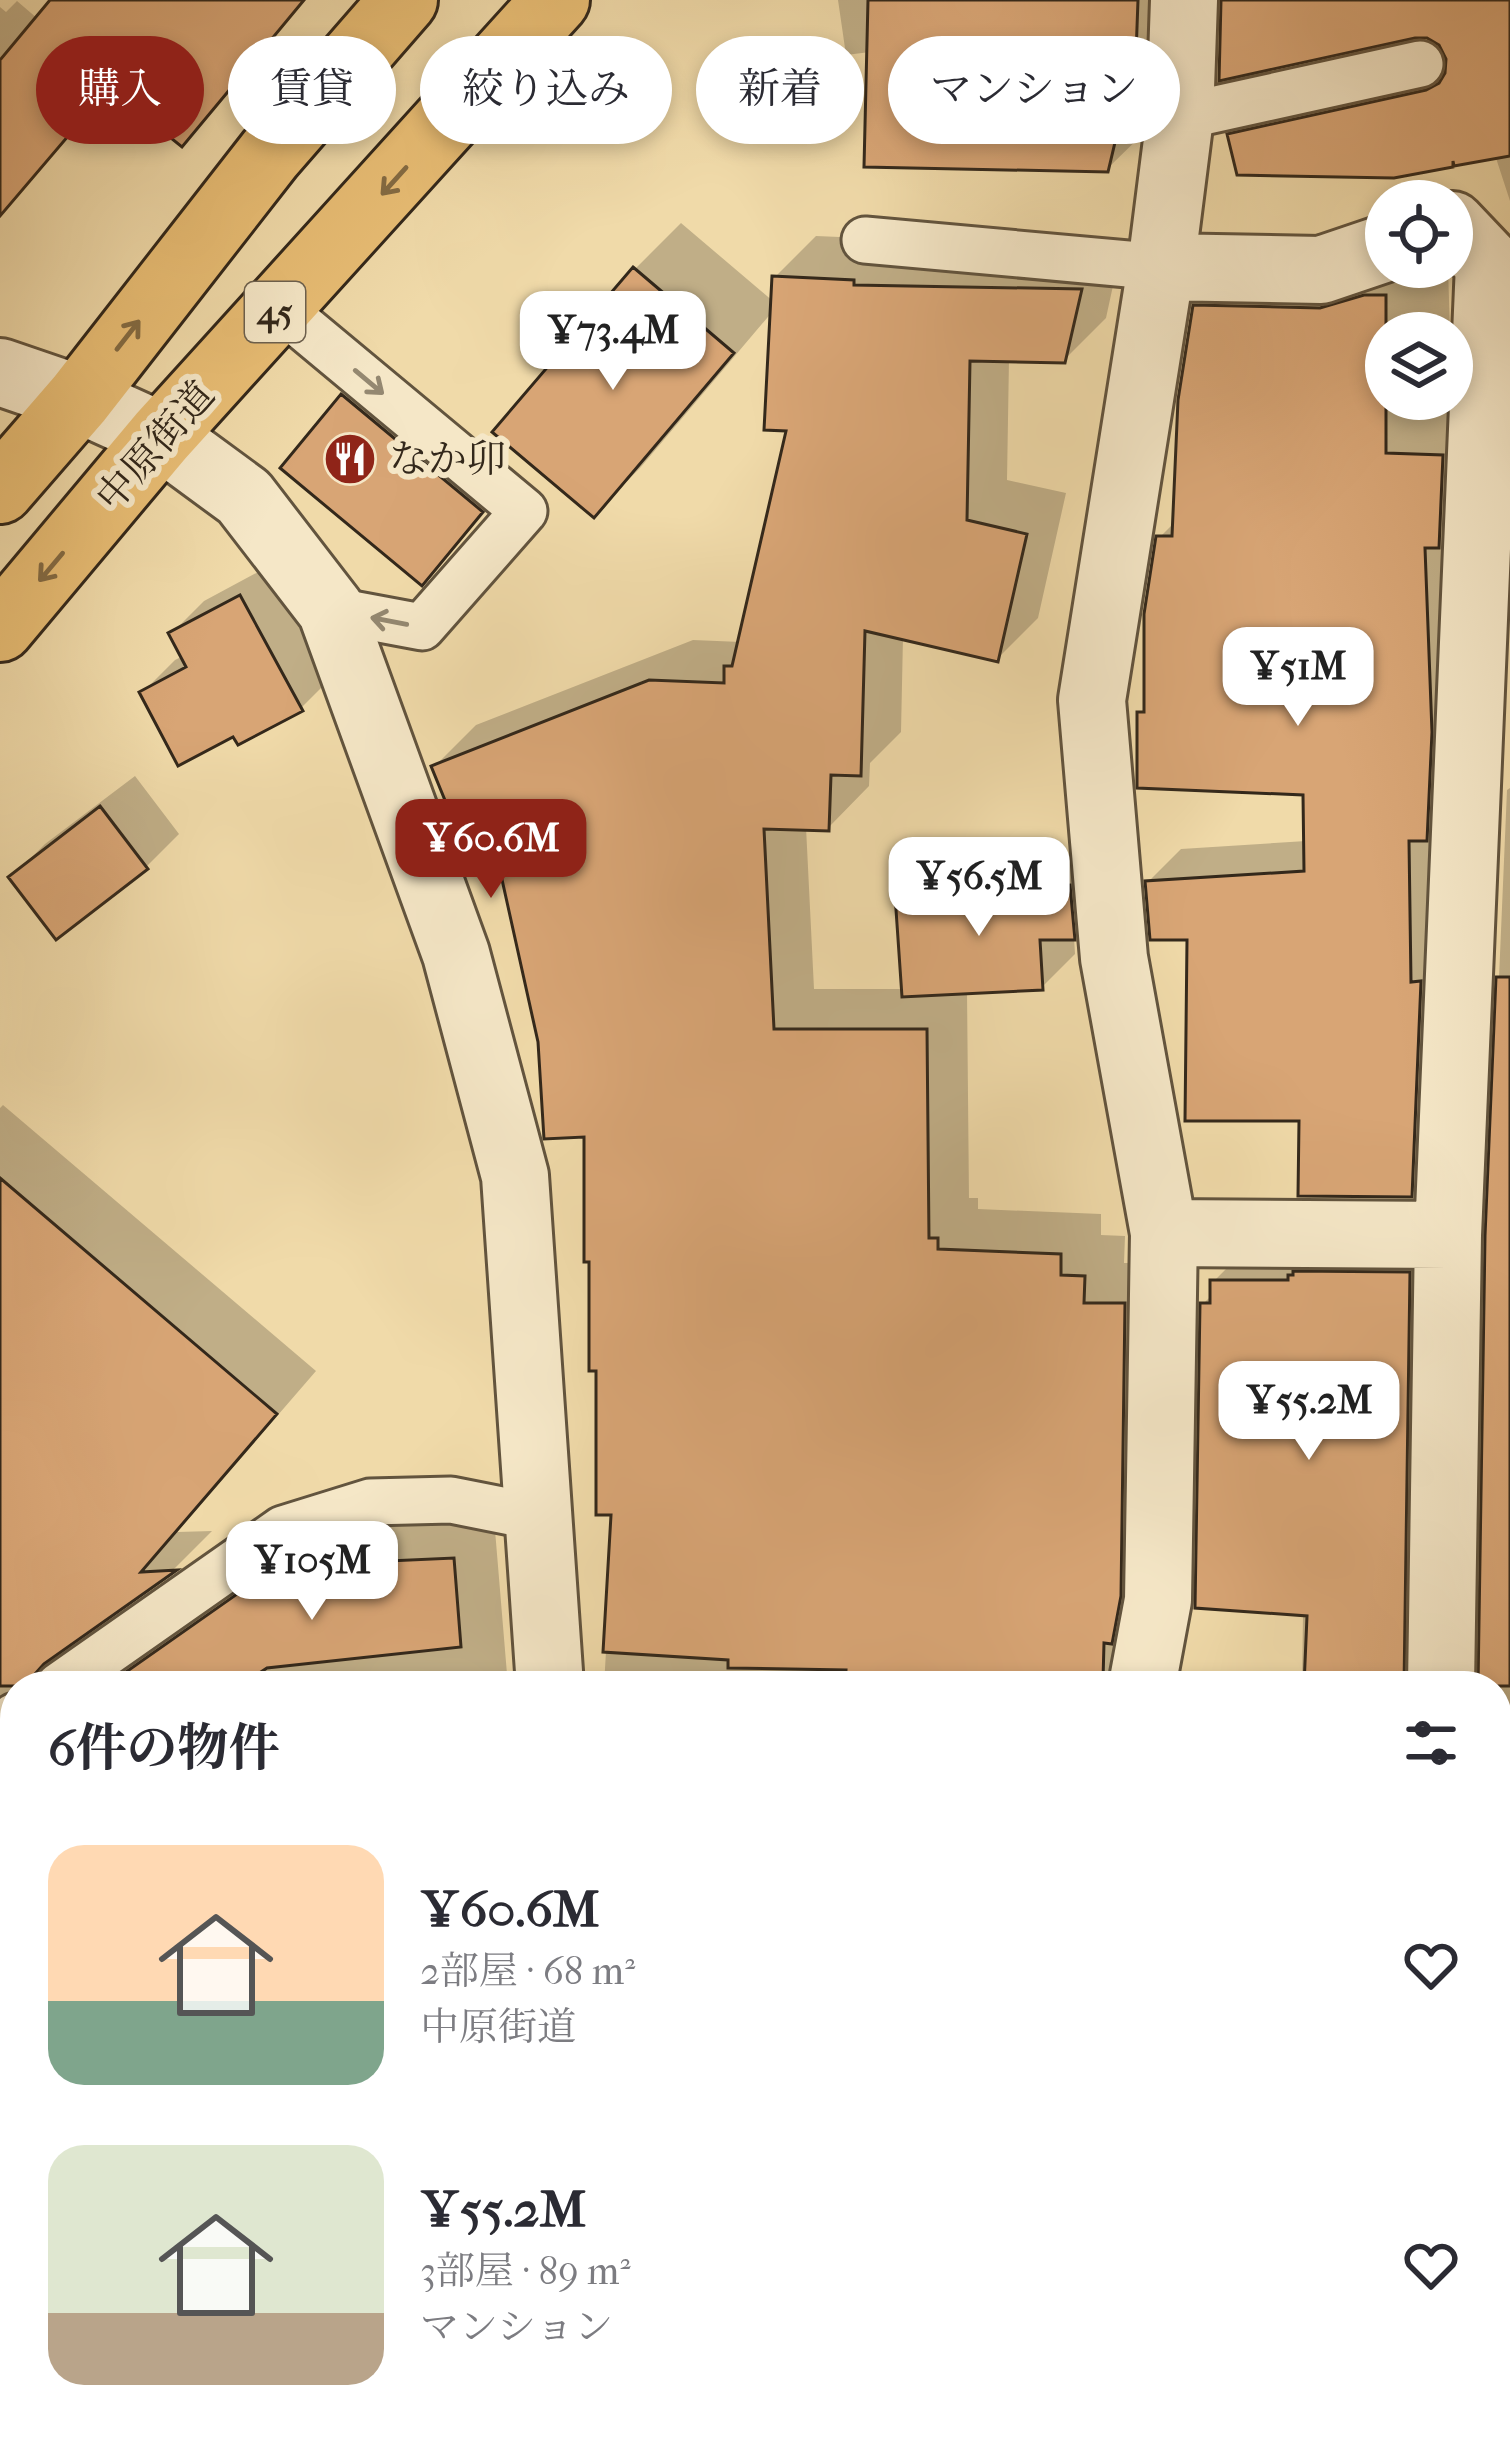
<!DOCTYPE html>
<html lang="ja">
<meta charset="utf-8">
<style>
:root{--surface:#fff;--page:#f7f7f7;--text:#2b2b33;--muted:#7c7c81;--accent:#8f2418}
body{margin:0;font-family:"IM FELL French Canon","Noto Serif JP",serif;background:var(--page);color:var(--text);height:100vh;display:flex;flex-direction:column;font-size:45px;white-space:nowrap}
*{box-sizing:border-box;margin:0}
p{font-size:39px;color:var(--muted)}
.icon{flex:none;width:66px;height:66px;fill:none;stroke:currentColor;stroke-width:2;stroke-linecap:round;stroke-linejoin:round}
.map{position:relative;flex:1;overflow:hidden}
.side{position:absolute;left:0px;top:1671px;width:1512px;height:771px;display:flex;flex-direction:column;background:var(--surface);border-radius:48px 48px 0 0;box-shadow:0 6px 18px #0003}
.side>*{flex:none}
.hud{position:absolute;left:36px;top:36px;width:1440px;height:108px;display:flex;gap:24px}
.controls{position:absolute;left:1365px;top:180px;display:grid;gap:24px}
.controls a{display:grid;place-items:center;width:108px;height:108px;border-radius:50%;background:var(--surface);box-shadow:0 6px 18px #0003;font-size:60px}
.price{position:absolute;translate:-50% -102px;padding:0 27px;border-radius:24px;background:#fff;color:#222;font-size:39px;line-height:78px;filter:drop-shadow(0 3px 6px #0008)}
.price::after{content:'';position:absolute;left:50%;top:72px;width:36px;height:27px;margin-left:-18px;background:inherit;clip-path:polygon(0 0,100% 0,50% 100%)}
.price.current{background:var(--accent);color:#fff}
ul{padding:0;list-style:none}
li{display:flex;align-items:center;gap:36px;height:300px;padding:0 48px}
li span{display:grid;place-items:center;flex:none;width:336px;height:240px;border-radius:36px;color:#555}
li>.icon{margin-inline-start:auto}
span .icon{width:144px;height:144px;fill:#fffc;stroke-width:1}
li b{font-size:51px}
h2{display:flex;justify-content:space-between;align-items:center;height:144px;padding:0 48px;font-size:51px}
.pill{padding:0 42px;border-radius:54px;background:var(--surface);box-shadow:0 6px 18px #0003;font-size:42px;line-height:108px}
.pill.current{background:var(--accent);color:#fff}
.map>svg:first-child{display:block}
.shadow{fill:#0003}
.building{fill:#d8a575;stroke:#33281b;stroke-width:3}
.lines{fill:none;stroke-linecap:round;stroke-linejoin:round}
.service-casing{stroke:#62543e;stroke-width:51}
.minor-casing{stroke:#62543e;stroke-width:72}
.primary-casing{stroke:#33281b;stroke-width:72}
.service{stroke:#f5e7c7;stroke-width:45}
.minor{stroke:#f5e7c7;stroke-width:66}
.primary{stroke:#e8bd74;stroke-width:66}
.oneway{stroke:#846b43}
.oneway2{stroke:#948871}
.labels{text-anchor:middle;dominant-baseline:central;stroke-width:12;stroke-linejoin:round;paint-order:stroke}
.shield{fill:#f5e7c7;stroke:#6d614f;stroke-width:3}
.shield-label{font-size:36px;font-weight:bold;fill:#33281b}
.street-label{font-size:39px;fill:#33281b;stroke:#f5e7c7}
.poi-label{font-size:39px;fill:#33281b;stroke:#f5e7c7;text-anchor:start}
</style>
<div class="map">
<svg width="1510" height="2440" viewBox="0 0 1510 2440">
<rect width="100%" height="100%" fill="#f0daa9"/>
<filter id="stains"><feTurbulence type="fractalNoise" baseFrequency=".00167" numOctaves="4"/><feColorMatrix values="0 0 0 0 .2 0 0 0 0 .09 0 0 0 0 .02 0 0 0 .5 -.17"/></filter>
<radialGradient id="worn" r=".72"><stop offset=".6" stop-color="#630" stop-opacity="0"/><stop offset="1" stop-color="#630" stop-opacity=".3"/></radialGradient>
<!-- shadow -->
<path class="shadow" d="M 54,0 L 306,0 L 213,112 L 181,143 L 112,86 L 0,217 L 0,7 L 6,12 L 17,1 L 38,19 Z
M 838,0 L 1179,0 L 1151,126 L 1107,169 L 870,52 L 846,55 Z
M 1224,0 L 1510,0 L 1510,201 L 1495,155 L 1393,175 L 1230,135 L 1260,106 L 1449,64 L 1443,45 L 1430,36 Z
M 681,223 L 774,302 L 775,277 L 816,236 L 1121,249 L 1106,318 L 1064,360 L 1009,359 L 1007,480 L 1066,493 L 1038,618 L 997,659 L 903,637 L 901,732 L 870,763 L 869,786 L 828,828 L 806,827 L 814,989 L 904,989 L 898,896 L 931,863 L 1102,853 L 1107,904 L 1074,937 L 1075,954 L 1042,987 L 967,991 L 969,1198 L 978,1198 L 978,1209 L 1101,1214 L 1101,1235 L 1125,1236 L 1124,1263 L 1165,1263 L 1143,1636 L 1102,1677 L 1070,1676 L 1060,1686 L 604,1686 L 614,1512 L 599,1368 L 587,1134 L 541,1041 L 497,844 L 435,766 L 476,725 L 693,640 L 741,642 L 789,428 L 773,311 L 640,468 L 594,514 L 497,431 L 635,269 Z
M 1386,267 L 1448,267 L 1450,333 L 1386,333 L 1386,399 L 1452,399 L 1444,1161 L 1411,1194 L 1302,1118 L 1190,937 L 1148,882 L 1181,849 L 1306,841 L 1306,793 L 1140,713 L 1147,707 L 1159,538 L 1176,521 L 1196,307 L 1229,273 Z
M 376,363 L 514,478 L 454,549 L 421,582 L 284,468 L 343,396 Z
M 273,564 L 334,675 L 301,708 L 234,733 L 142,693 L 175,660 L 183,656 L 171,634 L 204,601 Z
M 135,776 L 179,834 L 146,867 L 57,936 L 12,877 L 45,844 Z
M 1510,788 L 1510,2352 L 1501,2362 L 1497,2361 L 1497,1686 L 1482,1686 L 1488,1236 L 1507,790 Z
M 3,1105 L 316,1371 L 177,1532 L 212,1531 L 175,1568 L 73,1640 L 75,1655 L 45,1686 L 13,1687 L 15,1920 L 0,1929 L 0,1108 Z
M 1438,1244 L 1448,1686 L 1302,1686 L 1303,1613 L 1203,1304 L 1213,1294 L 1213,1282 L 1243,1252 Z
M 494,1518 L 508,1686 L 244,1686 L 244,1680 L 234,1686 L 59,1686 L 321,1526 Z
M 15,2310 L 15,2427 L 275,2427 L 262,2440 L 0,2440 L 0,2316 Z
M 1497,2371 L 1510,2372 L 1510,2440 L 1090,2440 L 1091,2427 L 1497,2427 Z
M 394,2427 L 482,2427 L 473,2440 L 399,2440 L 389,2434 Z
M 869,2427 L 891,2427 L 890,2440 L 859,2440 Z"/>
<!-- building -->
<path class="building" d="M 50,0 L 304,0 L 182,147 L 109,88 L 0,216 L 0,60 Z
M 868,0 L 1138,0 L 1133,136 L 1117,134 L 1108,172 L 864,167 Z
M 1221,0 L 1510,0 L 1510,156 L 1454,166 L 1453,161 L 1453,167 L 1394,178 L 1237,175 L 1227,134 L 1426,90 L 1439,83 L 1445,73 L 1446,59 L 1439,45 L 1427,38 L 1415,38 L 1219,81 Z
M 633,267 L 734,353 L 594,518 L 492,432 Z
M 772,276 L 854,280 L 854,285 L 1082,289 L 1065,363 L 970,361 L 967,520 L 1027,534 L 998,662 L 865,631 L 861,776 L 831,775 L 829,831 L 764,829 L 774,1029 L 927,1029 L 929,1238 L 938,1238 L 938,1249 L 1061,1254 L 1061,1275 L 1085,1276 L 1084,1303 L 1125,1303 L 1121,1596 L 1112,1644 L 1104,1643 L 1103,1680 L 1062,1679 L 1061,1686 L 845,1686 L 846,1670 L 728,1668 L 728,1660 L 603,1652 L 611,1515 L 596,1515 L 596,1371 L 589,1371 L 589,1262 L 584,1262 L 584,1137 L 544,1139 L 538,1042 L 495,848 L 469,859 L 431,766 L 649,680 L 724,683 L 724,666 L 732,666 L 786,431 L 764,430 Z
M 1364,295 L 1386,295 L 1386,453 L 1443,455 L 1439,548 L 1425,548 L 1432,732 L 1427,841 L 1409,841 L 1411,982 L 1421,981 L 1412,1197 L 1298,1196 L 1299,1121 L 1185,1121 L 1187,940 L 1150,940 L 1145,881 L 1304,871 L 1303,795 L 1137,788 L 1137,712 L 1144,712 L 1144,614 L 1156,536 L 1172,536 L 1178,400 L 1193,305 L 1320,308 Z
M 341,394 L 483,512 L 422,586 L 280,468 Z
M 240,595 L 303,711 L 238,745 L 233,737 L 178,766 L 139,692 L 186,667 L 168,633 Z
M 100,806 L 148,869 L 56,940 L 8,877 Z
M 1070,885 L 1075,940 L 1040,940 L 1043,990 L 902,997 L 895,895 Z
M 1496,977 L 1510,977 L 1510,1686 L 1478,1686 L 1485,1236 Z
M 0,1178 L 277,1414 L 141,1572 L 177,1570 L 44,1664 L 35,1674 L 32,1686 L 0,1686 Z
M 1293,1271 L 1410,1272 L 1404,1686 L 1304,1686 L 1307,1616 L 1195,1608 L 1200,1303 L 1210,1303 L 1210,1280 L 1288,1280 L 1288,1275 L 1293,1275 Z
M 454,1558 L 461,1647 L 267,1668 L 240,1686 L 106,1686 L 277,1566 Z"/>
<g class="lines">
<!-- service casing -->
<g class="service-casing">
<path id="service" d="M 1180,117 L 1420,64
M 865,240 L 1161,267
M 279,307 L 524,511 L 422,627 L 331,610
M 59,1686 L 283,1529 L 370,1502 L 451,1500 L 541,1518
M 0,1727 L 15,1716"/>
</g>
<!-- minor casing -->
<g class="minor-casing">
<path id="minor" d="M 1161,267 L 1321,270 L 1386,248
M 0,372 L 79,399 L 161,436 L 244,497 L 331,610 L 456,954 L 515,1176 L 550,1686
M 1164,1233 L 1448,1235
M 1142,1686 L 1158,1600 L 1164,1233 L 1114,958 L 1092,700 L 1161,267 L 1180,117 L 1184,0
M 1441,1686 L 1448,1235 L 1489,264 L 1452,225
M 576,2440 L 584,2427
M 1020,2440 L 1020,2427"/>
</g>
<!-- primary casing -->
<g class="primary-casing">
<path id="primary" d="M 0,490 L 79,399 L 270,154 L 404,0
M 0,628 L 161,436 L 556,0"/>
</g>
<!-- service -->
<use href="#service" class="service"/>
<!-- minor -->
<use href="#minor" class="minor"/>
<!-- primary -->
<use href="#primary" class="primary"/>
</g>
<!-- one-way arrows -->
<defs><path id="oneway-shaft" d="M-6 0H5M1.5-3L5.5 0L1.5 3" fill="none" stroke-width="1.6" stroke-linecap="round" stroke-linejoin="round" transform="scale(3)"/></defs>
<g class="oneway">
<use href="#oneway-shaft" transform="translate(394 181) rotate(132)"/>
<use href="#oneway-shaft" transform="translate(128 335) rotate(-52)"/>
<use href="#oneway-shaft" transform="translate(51 567) rotate(130)"/>
</g>
<g class="oneway2">
<use href="#oneway-shaft" transform="translate(369 382) rotate(40)"/>
<use href="#oneway-shaft" transform="translate(389 621) rotate(-169)"/>
</g>
<!-- icons -->
<defs>
<g id="restaurant-disc" transform="scale(2.7)"><circle r="9.5" fill="#8f2418" stroke="#f5e7c7"/><path d="M-5-6h1v4h1v-4h1v4h1v-4h1v5L-1.5 .5V6h-2V.5L-5-1ZM5-6V6H3V1.5H1.5Q1.5-4 5-6Z" fill="#fff"/></g>
</defs>
<g fill-rule="evenodd">
<use href="#restaurant-disc" x="350" y="459"/>
</g>
<g class="labels">
<!-- shield labels -->
<rect class="shield" x="245" y="282" width="60" height="60" rx="9"/>
<g class="shield-label">
<text x="275" y="312">45</text>
</g>
<!-- street labels -->
<g class="street-label">
<text transform="translate(155 446) rotate(-49)">中原街道</text>
</g>
<!-- poi labels -->
<g class="poi-label">
<text x="389" y="459">なか卯</text>
</g>
</g>
<rect width="100%" height="100%" filter="url(#stains)"/>
<rect width="100%" height="100%" fill="url(#worn)"/>
</svg>
<div class="controls">
<a><svg class="icon" aria-label="locate" viewBox="0 0 24 24"><circle cx="12" cy="12" r="6"/><path d="M12 2v4M12 18v4M2 12h4M18 12h4"/></svg></a>
<a><svg class="icon" aria-label="layers" viewBox="0 0 24 24"><path d="M12 4l9 5-9 5-9-5zM3 14l9 5 9-5"/></svg></a>
</div>
<b class="price" style="left:613px;top:393px">¥73.4M</b>
<b class="price" style="left:1298px;top:729px">¥51M</b>
<b class="price current" style="left:491px;top:901px">¥60.6M</b>
<b class="price" style="left:979px;top:939px">¥56.5M</b>
<b class="price" style="left:1309px;top:1463px">¥55.2M</b>
<b class="price" style="left:312px;top:1623px">¥105M</b>
<div class="hud">
<a class="pill current">購入</a>
<a class="pill">賃貸</a>
<a class="pill">絞り込み</a>
<a class="pill">新着</a>
<a class="pill">マンション</a>
</div>
<section class="side">
<h2>6件の物件<svg class="icon" aria-label="filters" viewBox="0 0 24 24"><path d="M4 7h16M4 17h16"/><circle cx="9" cy="7" r="2"/><circle cx="15" cy="17" r="2"/></svg></h2>
<ul>
<li><span style="background:linear-gradient(#ffd9b3 65%,#7fa58c 0)"><svg class="icon" aria-label="home" viewBox="0 0 24 24"><path d="M3 11l9-7 9 7M6 9v11h12V9"/></svg></span><div><b>¥60.6M</b><p>2部屋 · 68 m²</p><p>中原街道</p></div><svg class="icon" aria-label="heart" viewBox="0 0 24 24"><path d="M12 20l-8-8c-3-5 5-10 8-4 3-6 11-1 8 4z"/></svg></li>
<li><span style="background:linear-gradient(#dfe7d0 70%,#b9a48a 0)"><svg class="icon" aria-label="home" viewBox="0 0 24 24"><path d="M3 11l9-7 9 7M6 9v11h12V9"/></svg></span><div><b>¥55.2M</b><p>3部屋 · 89 m²</p><p>マンション</p></div><svg class="icon" aria-label="heart" viewBox="0 0 24 24"><path d="M12 20l-8-8c-3-5 5-10 8-4 3-6 11-1 8 4z"/></svg></li>
</ul>
</section>
</div>
